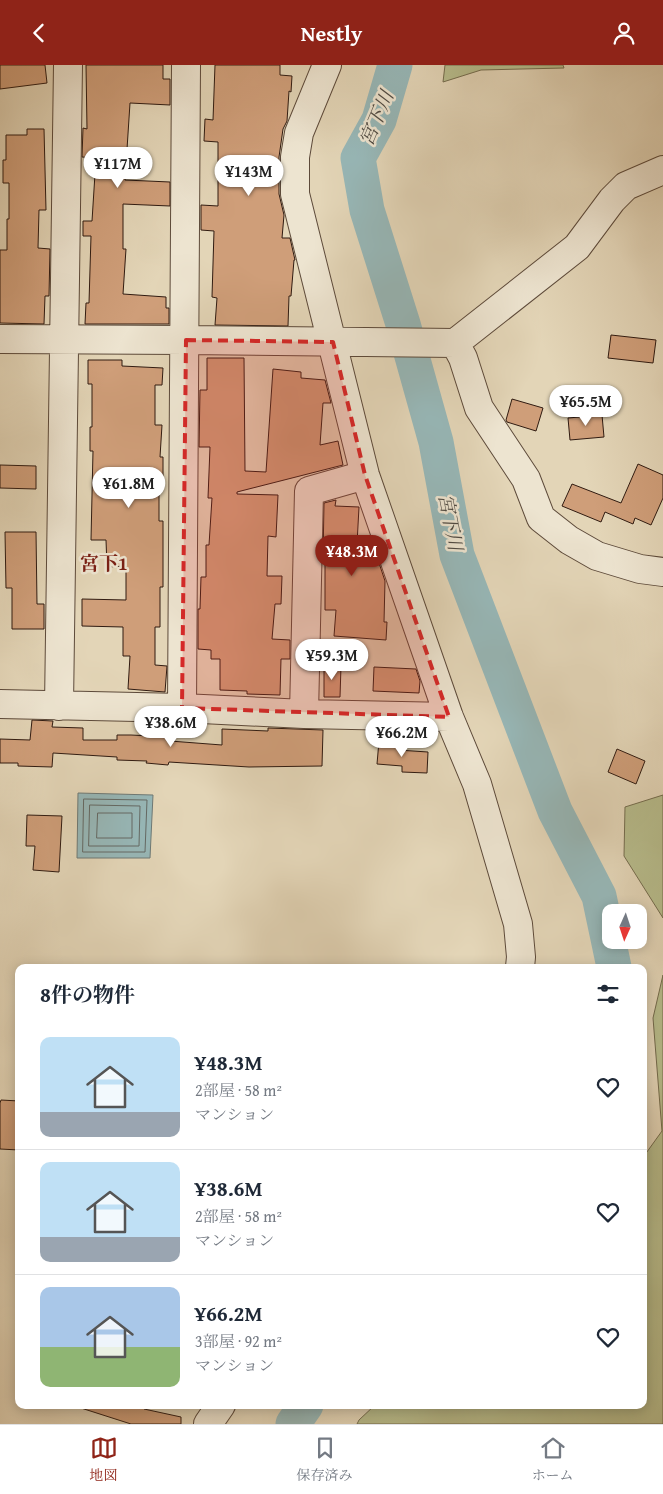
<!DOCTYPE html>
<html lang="ja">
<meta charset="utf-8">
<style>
:root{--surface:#fff;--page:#f2f2f3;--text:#1f2937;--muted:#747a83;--line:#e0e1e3;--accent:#8f2418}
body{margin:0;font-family:"Gentium Book Plus","Noto Serif JP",serif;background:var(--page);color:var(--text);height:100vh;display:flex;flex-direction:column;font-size:19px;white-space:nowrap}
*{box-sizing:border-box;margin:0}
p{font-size:16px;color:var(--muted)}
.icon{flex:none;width:28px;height:28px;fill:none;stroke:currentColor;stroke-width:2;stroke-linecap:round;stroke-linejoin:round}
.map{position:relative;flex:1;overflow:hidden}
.details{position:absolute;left:15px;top:899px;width:632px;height:445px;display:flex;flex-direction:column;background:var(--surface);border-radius:10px;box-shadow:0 2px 12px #0003}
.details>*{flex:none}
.needle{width:32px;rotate:183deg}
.controls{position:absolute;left:602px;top:839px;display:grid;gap:10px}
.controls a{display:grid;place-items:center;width:45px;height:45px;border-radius:10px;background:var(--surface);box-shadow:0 2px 12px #0003;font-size:25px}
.price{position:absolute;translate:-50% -42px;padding:0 11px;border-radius:18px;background:#fff;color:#222;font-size:16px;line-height:32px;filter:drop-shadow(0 1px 2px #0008)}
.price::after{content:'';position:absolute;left:50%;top:30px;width:15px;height:11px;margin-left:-8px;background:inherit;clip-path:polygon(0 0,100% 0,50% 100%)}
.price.current{background:var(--accent);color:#fff}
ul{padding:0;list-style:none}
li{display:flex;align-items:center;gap:15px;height:125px;padding:0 25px}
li+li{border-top:1px solid var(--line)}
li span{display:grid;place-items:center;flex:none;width:140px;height:100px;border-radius:10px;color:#555}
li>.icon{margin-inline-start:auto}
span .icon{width:60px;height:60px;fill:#fffc;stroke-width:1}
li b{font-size:21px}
h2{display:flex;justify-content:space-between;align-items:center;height:60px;padding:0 25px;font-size:21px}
header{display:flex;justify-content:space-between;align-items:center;height:65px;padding:0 25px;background:var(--accent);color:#fff;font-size:22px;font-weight:600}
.menu{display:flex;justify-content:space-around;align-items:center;height:70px;border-top:1px solid var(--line);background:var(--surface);font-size:14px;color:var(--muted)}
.menu a{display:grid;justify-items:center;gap:2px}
.menu .current{color:var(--accent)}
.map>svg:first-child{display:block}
.green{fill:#b7bc8c;stroke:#746c4e}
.water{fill:#97b7b7;stroke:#6e7975}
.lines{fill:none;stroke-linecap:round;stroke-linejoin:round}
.shore{stroke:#646964;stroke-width:1}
.river{stroke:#97b7b7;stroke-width:35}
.building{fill:#cf9e79;stroke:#301b11}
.minor-casing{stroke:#5d4a3a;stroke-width:30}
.minor{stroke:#ede4d0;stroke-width:28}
.marked{fill:#d62828;fill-opacity:0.2;stroke:#d62828;stroke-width:4;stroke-dasharray:10 6;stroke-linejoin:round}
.labels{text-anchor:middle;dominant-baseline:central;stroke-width:5;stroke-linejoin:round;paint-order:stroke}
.water-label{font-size:19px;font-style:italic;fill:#4f4a43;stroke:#ede4d0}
.neighbourhood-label{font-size:19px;font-weight:bold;fill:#7a1f14;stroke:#ede4d0}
</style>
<header><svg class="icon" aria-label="back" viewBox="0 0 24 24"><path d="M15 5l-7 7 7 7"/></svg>Nestly<svg class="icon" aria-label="person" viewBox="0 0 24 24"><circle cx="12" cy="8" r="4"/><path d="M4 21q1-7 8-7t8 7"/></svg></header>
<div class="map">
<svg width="663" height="1359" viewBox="0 0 663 1359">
<rect width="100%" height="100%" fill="#e3d5b7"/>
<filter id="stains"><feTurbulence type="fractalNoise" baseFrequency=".004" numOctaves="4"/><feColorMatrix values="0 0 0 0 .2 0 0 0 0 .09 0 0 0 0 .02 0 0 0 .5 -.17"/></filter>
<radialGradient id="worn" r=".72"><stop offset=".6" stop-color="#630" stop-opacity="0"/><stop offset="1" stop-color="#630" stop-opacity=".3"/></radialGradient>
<!-- green -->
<path class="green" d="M 445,0 L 563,0 L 564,3 L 481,5 L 443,17 Z
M 663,730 L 663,853 L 624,791 L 625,742 Z
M 663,910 L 663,1359 L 357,1359 L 359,1355 L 375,1340 L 644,1340 L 644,1091 L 662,1066 L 653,953 Z"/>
<!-- water -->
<path class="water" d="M 78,728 L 153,730 L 150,793 L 77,793 Z"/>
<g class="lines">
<!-- shore -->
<path class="shore" d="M 84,734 L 147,735 L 145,787 L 83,787 Z
M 90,740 L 140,741 L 139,781 L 89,781 Z
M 98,748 L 132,748 L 132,773 L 97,773 Z"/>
<!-- river -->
<path class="river" d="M 395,0 L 379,55 L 358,93 L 367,145 L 403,259 L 436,377 L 457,490 L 555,746 L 599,831 L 614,902
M 293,1359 L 306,1340"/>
</g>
<!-- building -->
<path class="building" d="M 0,0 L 45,0 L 47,18 L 0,24 Z
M 86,0 L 163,0 L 163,14 L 170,14 L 170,40 L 130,38 L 125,115 L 170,117 L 170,141 L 123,139 L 123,184 L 126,184 L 123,229 L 166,232 L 166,243 L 169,243 L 169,259 L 85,259 L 86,238 L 89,238 L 91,171 L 83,171 L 83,156 L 92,156 L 96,93 L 82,92 L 83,63 L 87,64 Z
M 215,0 L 280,0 L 280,10 L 292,11 L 291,27 L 289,26 L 287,56 L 283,64 L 279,92 L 279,129 L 284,150 L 282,173 L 290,173 L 295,195 L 294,195 L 291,231 L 289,231 L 288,261 L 215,260 L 217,233 L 212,232 L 214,166 L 201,165 L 201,140 L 218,141 L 218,77 L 204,76 L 205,54 L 213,55 Z
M 27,64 L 44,64 L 46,145 L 39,145 L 38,183 L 50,184 L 49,231 L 45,231 L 44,259 L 0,258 L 0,185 L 7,185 L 7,154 L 9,154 L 9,118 L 3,118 L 3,95 L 6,95 L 6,70 L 27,70 Z
M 611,270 L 656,275 L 653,298 L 608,293 Z
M 207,293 L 244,293 L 245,406 L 266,407 L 273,304 L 301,307 L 301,313 L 325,315 L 331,338 L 323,338 L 320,380 L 338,376 L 343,400 L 237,427 L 237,429 L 278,430 L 276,472 L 268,471 L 267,511 L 282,511 L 281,539 L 275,539 L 272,574 L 290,575 L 290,594 L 281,594 L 280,630 L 247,629 L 247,626 L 220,625 L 220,594 L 211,594 L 211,585 L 198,584 L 198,544 L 200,544 L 201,512 L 206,512 L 206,480 L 209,480 L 212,433 L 208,433 L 210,382 L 199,382 L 200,325 L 207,325 Z
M 88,295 L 122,295 L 122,301 L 163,303 L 162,320 L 155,320 L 155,360 L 162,360 L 160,392 L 163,392 L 163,416 L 159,416 L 159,456 L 163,456 L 163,522 L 160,522 L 160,562 L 155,562 L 155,600 L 167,601 L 165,627 L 128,624 L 130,591 L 123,591 L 123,562 L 82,561 L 82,534 L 126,535 L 126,501 L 107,502 L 106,475 L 91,475 L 93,386 L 90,386 L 90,362 L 92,362 L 92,319 L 88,319 Z
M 512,334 L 543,343 L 536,366 L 507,357 L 506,355 Z
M 602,350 L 604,372 L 570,375 L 568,353 Z
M 638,399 L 663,410 L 663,433 L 651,460 L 635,453 L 633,459 L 605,447 L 601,457 L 562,441 L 572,419 L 621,438 Z
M 0,400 L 36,401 L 36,424 L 0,423 Z
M 336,435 L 335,441 L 359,442 L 357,479 L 373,480 L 385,516 L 384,557 L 387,557 L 386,575 L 334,571 L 336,545 L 325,545 L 325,493 L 323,493 L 324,438 Z
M 5,467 L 36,467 L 37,539 L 44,539 L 44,564 L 12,564 L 12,523 L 6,523 Z
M 324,600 L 341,601 L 340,632 L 324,632 Z
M 374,602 L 416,604 L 420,616 L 419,628 L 373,626 Z
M 32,655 L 53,656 L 52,662 L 83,663 L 83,675 L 117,675 L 117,670 L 131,670 L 170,672 L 170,676 L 222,680 L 222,664 L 268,666 L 268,663 L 323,665 L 322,701 L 249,702 L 169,697 L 168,700 L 146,698 L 147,696 L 117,695 L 117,692 L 53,688 L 52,702 L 18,701 L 18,698 L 0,698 L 0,674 L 30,675 Z
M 379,676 L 398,677 L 398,685 L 428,687 L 427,708 L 402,707 L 402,701 L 377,699 Z
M 617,684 L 645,696 L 636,719 L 608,707 Z
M 27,750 L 62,751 L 59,807 L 33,805 L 35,781 L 26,781 Z
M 1,1035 L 19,1036 L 19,1085 L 0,1084 L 0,1038 Z
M 82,1340 L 146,1340 L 144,1344 L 181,1352 L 181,1359 L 131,1359 L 81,1343 Z"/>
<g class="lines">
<!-- minor casing -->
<g class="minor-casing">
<path id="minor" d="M 327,0 L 299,68 L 295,92 L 295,129 L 365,410 L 449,652 L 477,719 L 518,859 L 521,892 L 520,902
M 0,274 L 186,275 L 455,278 L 577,182 L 612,135 L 626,121 L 663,105
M 455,278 L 463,293 L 479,343 L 526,414 L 541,453 L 569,475 L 597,491 L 640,504 L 663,507
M 0,639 L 182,643 L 304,649 L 449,652
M 59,641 L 68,0
M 182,643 L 186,0
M 304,649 L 309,426 L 365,410
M 208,1359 L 221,1340"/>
</g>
<!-- minor -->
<use href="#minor" class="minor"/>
</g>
<!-- marked area -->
<path class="marked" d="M 186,275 L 333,277 L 365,410 L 449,652 L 182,643 Z"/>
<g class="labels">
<!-- water labels -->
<g class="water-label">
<text transform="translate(376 53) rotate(-67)">宮下川</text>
<text transform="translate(451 457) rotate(79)">宮下川</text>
</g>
<!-- neighbourhood labels -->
<g class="neighbourhood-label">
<text x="104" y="498">宮下1</text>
</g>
</g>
<rect width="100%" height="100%" filter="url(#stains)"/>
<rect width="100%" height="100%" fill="url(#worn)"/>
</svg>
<div class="controls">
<a><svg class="needle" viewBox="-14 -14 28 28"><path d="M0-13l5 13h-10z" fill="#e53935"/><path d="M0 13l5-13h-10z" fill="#747a83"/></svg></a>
</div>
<b class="price" style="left:118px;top:124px">¥117M</b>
<b class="price" style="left:249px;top:132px">¥143M</b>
<b class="price" style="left:586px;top:362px">¥65.5M</b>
<b class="price" style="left:129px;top:444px">¥61.8M</b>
<b class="price current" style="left:352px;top:512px">¥48.3M</b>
<b class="price" style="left:332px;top:616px">¥59.3M</b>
<b class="price" style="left:171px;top:683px">¥38.6M</b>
<b class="price" style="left:402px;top:693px">¥66.2M</b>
<section class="details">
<h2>8件の物件<svg class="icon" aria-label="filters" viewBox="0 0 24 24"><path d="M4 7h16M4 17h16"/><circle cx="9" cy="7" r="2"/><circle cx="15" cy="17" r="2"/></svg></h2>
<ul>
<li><span style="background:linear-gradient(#bfe0f5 75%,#9aa5b1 0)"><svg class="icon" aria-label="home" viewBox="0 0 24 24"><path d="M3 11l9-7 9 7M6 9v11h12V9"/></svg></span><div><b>¥48.3M</b><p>2部屋 · 58 m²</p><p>マンション</p></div><svg class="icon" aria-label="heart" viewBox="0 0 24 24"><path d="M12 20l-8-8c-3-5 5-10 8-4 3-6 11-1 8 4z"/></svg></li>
<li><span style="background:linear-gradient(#bfe0f5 75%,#9aa5b1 0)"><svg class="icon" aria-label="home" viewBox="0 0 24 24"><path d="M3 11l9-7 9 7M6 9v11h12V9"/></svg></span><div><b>¥38.6M</b><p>2部屋 · 58 m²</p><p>マンション</p></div><svg class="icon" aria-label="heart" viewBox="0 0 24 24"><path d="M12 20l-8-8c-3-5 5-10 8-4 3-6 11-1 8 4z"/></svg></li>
<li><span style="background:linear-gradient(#a9c7e8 60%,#8fb573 0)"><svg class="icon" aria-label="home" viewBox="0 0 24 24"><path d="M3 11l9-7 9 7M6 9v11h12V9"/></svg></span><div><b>¥66.2M</b><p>3部屋 · 92 m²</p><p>マンション</p></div><svg class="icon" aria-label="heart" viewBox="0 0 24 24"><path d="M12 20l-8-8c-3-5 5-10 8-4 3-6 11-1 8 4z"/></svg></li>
</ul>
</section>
</div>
<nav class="menu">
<a class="current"><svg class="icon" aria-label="map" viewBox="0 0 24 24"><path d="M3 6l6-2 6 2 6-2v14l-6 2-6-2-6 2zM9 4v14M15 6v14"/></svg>地図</a>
<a><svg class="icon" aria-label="saved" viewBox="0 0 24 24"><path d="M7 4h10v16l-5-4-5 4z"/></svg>保存済み</a>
<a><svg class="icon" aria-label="home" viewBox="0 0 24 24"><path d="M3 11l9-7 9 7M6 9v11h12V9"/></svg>ホーム</a>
</nav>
